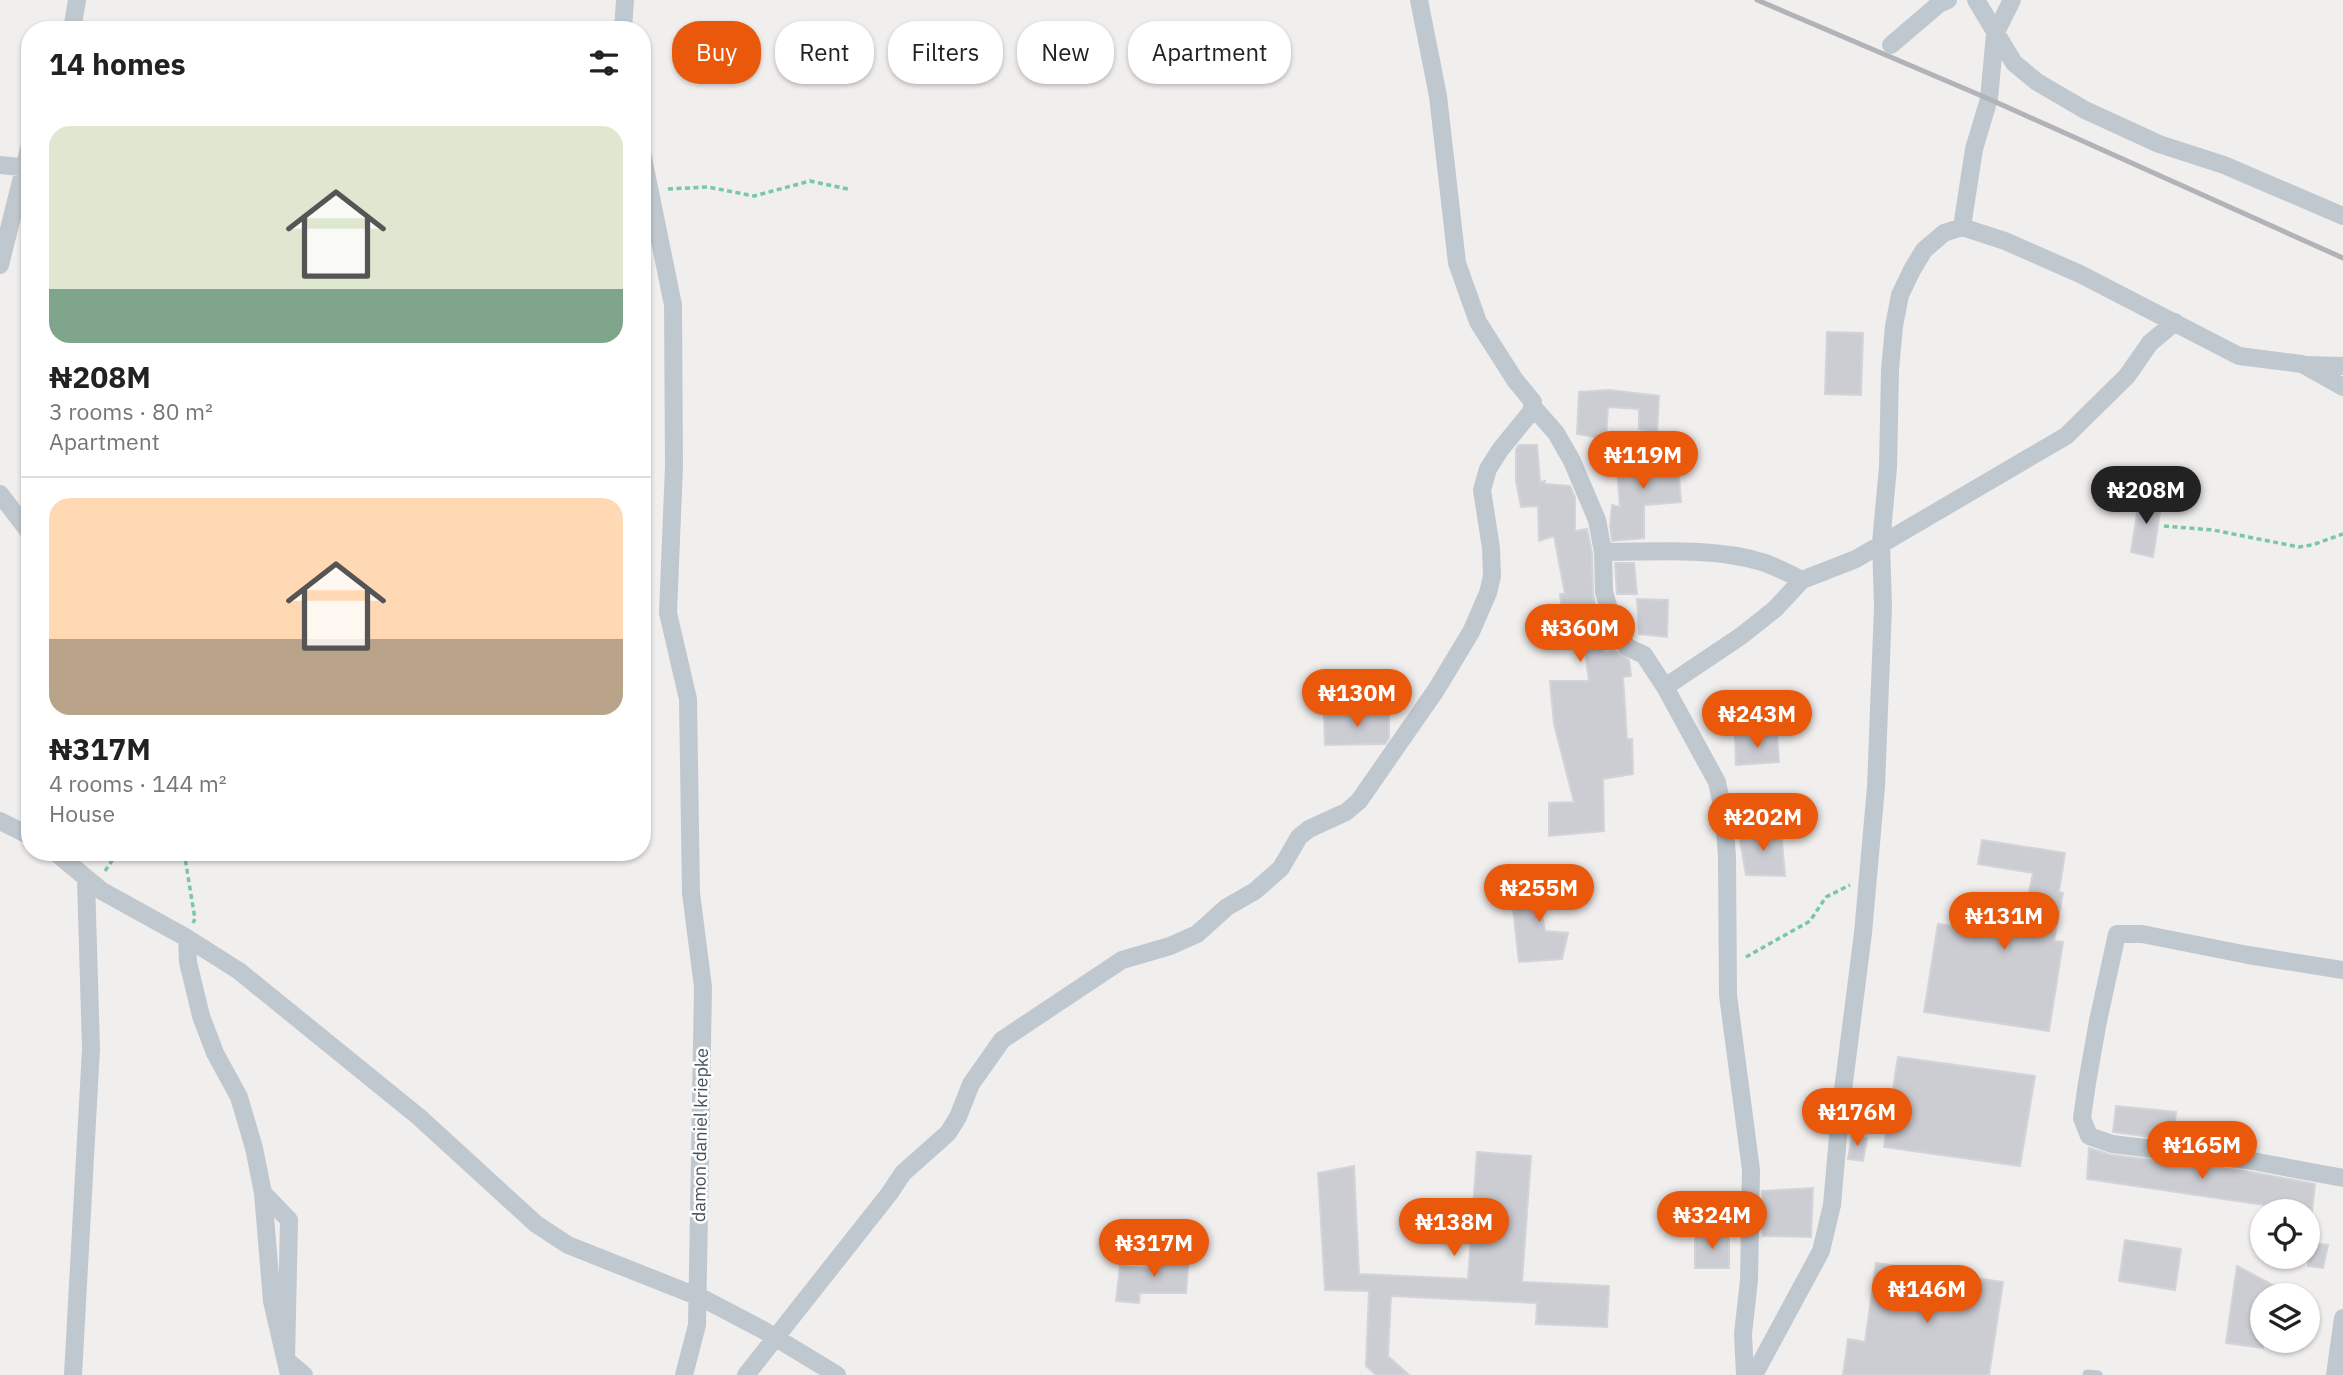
<!DOCTYPE html>
<meta charset="utf-8">
<style>
:root{--surface:#fff;--page:#f6f6f6;--text:#222;--muted:#767676;--line:#e0e0e0;--accent:#ea580c}
body{margin:0;font-family:"IBM Plex Sans",sans-serif;background:var(--page);color:var(--text);height:100vh;display:flex;flex-direction:column;font-size:26px;white-space:nowrap}
*{box-sizing:border-box;margin:0}
p{font-size:23px;color:var(--muted)}
.icon{flex:none;width:38px;height:38px;fill:none;stroke:currentColor;stroke-width:2;stroke-linecap:round;stroke-linejoin:round}
.map{position:relative;flex:1;overflow:hidden}
.drawer{position:absolute;left:21px;top:21px;width:630px;height:840px;display:flex;flex-direction:column;background:var(--surface);border-radius:28px;box-shadow:0 2px 5px #0004}
.drawer>*{flex:none}
.guide{position:absolute;left:672px;top:21px;width:665px;height:63px;display:flex;gap:14px}
.controls{position:absolute;left:2250px;top:1199px;display:grid;gap:14px}
.controls a{display:grid;place-items:center;width:70px;height:70px;border-radius:50%;background:var(--surface);box-shadow:0 2px 5px #0004;font-size:35px}
.price{position:absolute;translate:-50% -60px;padding:0 16px;border-radius:24px;background:var(--accent);color:#fff;font-size:23px;line-height:46px;filter:drop-shadow(0 2px 4px #0008)}
.price::after{content:'';position:absolute;left:50%;top:42px;width:21px;height:16px;margin-left:-10px;background:inherit;clip-path:polygon(0 0,100% 0,50% 100%)}
.price.current{background:#222;color:#fff}
ul{padding:0;list-style:none}
li{display:grid;align-content:center;gap:14px;height:371px;padding:0 28px}
li+li{border-top:2px solid var(--line)}
li span{display:grid;place-items:center;height:217px;border-radius:21px;color:#555}
li>.icon{margin-inline-start:auto}
span .icon{width:126px;height:126px;fill:#fffc;stroke-width:1}
li b{font-size:30px}
h2{display:flex;justify-content:space-between;align-items:center;height:84px;padding:0 28px;font-size:30px}
.chip{padding:0 24px;border-radius:28px;background:var(--surface);box-shadow:0 2px 5px #0004;font-size:24px;line-height:63px}
.chip.current{background:var(--accent);color:#fff}
.map>svg:first-child{display:block}
.building{fill:#cccdd3;stroke:#d3d4d9;stroke-width:2}
.lines{fill:none;stroke-linecap:round;stroke-linejoin:round}
.path{stroke:#79c8a4;stroke-width:3.5;stroke-dasharray:5 3.5;stroke-linecap:butt}
.service{stroke:#c0c8cf;stroke-width:9}
.minor{stroke:#c0c8cf;stroke-width:18}
.rail{stroke:#b1b3b8;stroke-width:5}
.labels{text-anchor:middle;dominant-baseline:central;stroke-width:5;stroke-linejoin:round;paint-order:stroke}
.street-label{font-size:18px;fill:#48515a;stroke:#fff}
</style>
<div class="map">
<svg width="2343" height="1375" viewBox="0 0 2343 1375">
<rect width="100%" height="100%" fill="#f1eeee"/>
<!-- building -->
<path class="building" d="M 1827,332 L 1863,333 L 1861,395 L 1825,394 Z
M 1609,390 L 1659,396 L 1657,432 L 1639,429 L 1639,409 L 1608,407 L 1606,439 L 1577,434 L 1579,392 Z
M 1519,445 L 1537,445 L 1540,482 L 1545,481 L 1545,484 L 1570,486 L 1575,497 L 1575,531 L 1587,529 L 1592,553 L 1593,593 L 1604,653 L 1616,651 L 1629,660 L 1631,676 L 1623,677 L 1627,739 L 1632,739 L 1633,774 L 1603,779 L 1604,831 L 1549,836 L 1549,803 L 1574,802 L 1554,724 L 1550,681 L 1589,681 L 1584,644 L 1567,644 L 1560,594 L 1565,594 L 1554,536 L 1539,541 L 1538,506 L 1521,507 L 1516,481 L 1516,449 Z
M 1677,452 L 1681,502 L 1644,505 L 1644,538 L 1612,541 L 1610,526 L 1612,505 L 1620,507 L 1616,457 Z
M 2140,494 L 2162,499 L 2153,557 L 2131,552 Z
M 1615,563 L 1634,563 L 1637,594 L 1617,594 Z
M 1637,599 L 1668,600 L 1667,637 L 1639,634 Z
M 1389,714 L 1389,738 L 1385,744 L 1325,745 L 1324,715 Z
M 1777,734 L 1779,762 L 1736,765 L 1735,737 Z
M 1781,829 L 1785,876 L 1746,875 L 1739,835 Z
M 1982,840 L 2065,853 L 2059,892 L 2063,893 L 2054,941 L 2063,942 L 2049,1031 L 1924,1012 L 1938,924 L 2020,936 L 2033,873 L 1978,864 Z
M 1581,886 L 1582,895 L 1540,905 L 1545,931 L 1568,933 L 1562,959 L 1519,962 L 1511,891 Z
M 1898,1057 L 2035,1076 L 2020,1166 L 1884,1147 Z
M 2116,1106 L 2176,1112 L 2173,1140 L 2113,1132 Z
M 1852,1135 L 1867,1138 L 1863,1161 L 1848,1159 Z
M 2089,1148 L 2111,1155 L 2245,1171 L 2315,1184 L 2312,1212 L 2087,1179 Z
M 1477,1152 L 1531,1156 L 1522,1282 L 1609,1286 L 1607,1327 L 1536,1324 L 1537,1303 L 1391,1296 L 1388,1356 L 1409,1375 L 1376,1375 L 1366,1366 L 1369,1291 L 1325,1290 L 1318,1173 L 1354,1166 L 1359,1274 L 1468,1279 Z
M 1813,1188 L 1811,1237 L 1763,1236 L 1762,1191 Z
M 1729,1234 L 1729,1268 L 1695,1268 L 1695,1235 Z
M 2125,1240 L 2181,1249 L 2175,1290 L 2119,1281 Z
M 2308,1243 L 2328,1245 L 2323,1268 L 2308,1266 Z
M 1159,1256 L 1189,1256 L 1186,1293 L 1140,1293 L 1139,1303 L 1116,1301 L 1120,1266 L 1159,1270 Z
M 1876,1263 L 2003,1282 L 1989,1375 L 1843,1375 L 1848,1339 L 1865,1342 Z
M 2237,1266 L 2292,1295 L 2263,1295 L 2263,1348 L 2226,1343 Z"/>
<g class="lines">
<!-- path -->
<path class="path" d="M 668,189 L 708,187 L 754,196 L 810,181 L 848,189
M 2164,526 L 2213,530 L 2299,547 L 2312,545 L 2343,534
M 184,852 L 195,919 L 193,923
M 105,871 L 118,852
M 1746,957 L 1810,921 L 1826,897 L 1850,885"/>
<!-- service -->
<path class="service" d="M 2087,1374 L 2098,1375"/>
<!-- minor -->
<path class="minor" d="M 1976,0 L 2014,63 L 2037,82 L 2085,110 L 2159,144 L 2224,165 L 2343,216
M 72,30 L 77,0
M 623,30 L 625,0
M 1891,45 L 1939,4 L 1948,0
M 642,153 L 673,305 L 674,466 L 668,613 L 688,699 L 691,893 L 703,987 L 697,1325 L 684,1375
M 0,165 L 30,168
M 1962,227 L 1974,149 L 1989,99 L 1995,34 L 2012,0
M 0,265 L 30,145
M 2306,365 L 2343,366
M 1533,407 L 1556,433 L 1572,461 L 1597,520 L 1603,552 L 1604,592 L 1613,622 L 1627,647 L 1644,655 L 1665,687 L 1717,782 L 1724,815 L 1727,857 L 1728,995 L 1751,1170 L 1749,1280 L 1743,1334 L 1745,1375
M 0,494 L 30,533
M 1603,552 C 1653,552 1714,547 1762,562 C 1776,566 1789,574 1802,580
M 1665,687 L 1741,636 L 1775,609 L 1802,580 L 1856,559 L 2066,436 L 2127,376 L 2150,343 L 2175,322
M 0,821 L 30,836
M 55,852 L 102,891 L 187,938 L 239,971 L 419,1117 L 536,1224 L 568,1245 L 704,1299 L 763,1330 L 837,1375
M 187,938 L 188,962 L 201,1016 L 215,1053 L 239,1097 L 254,1148 L 263,1193 L 272,1301 L 289,1375
M 2343,970 L 2248,955 L 2142,934 L 2117,934 L 2098,1021 L 2087,1083 L 2082,1118 L 2089,1136 L 2112,1144 L 2247,1160 L 2343,1178
M 263,1193 L 289,1220 L 286,1360 L 304,1375
M 73,1375 L 91,1049 L 86,879
M 746,1375 L 889,1194 L 903,1173 L 948,1133 L 958,1117 L 971,1084 L 1002,1040 L 1122,960 L 1170,946 L 1197,934 L 1227,907 L 1255,891 L 1281,868 L 1299,837 L 1309,829 L 1346,812 L 1359,801 L 1436,690 L 1471,632 L 1488,593 L 1492,576 L 1491,548 L 1482,490 L 1488,469 L 1500,450 L 1531,412 L 1533,402 L 1515,380 L 1478,322 L 1457,263 L 1438,96 L 1419,0
M 1754,1375 L 1821,1251 L 1832,1205 L 1840,1114 L 1863,933 L 1876,787 L 1883,607 L 1881,543 L 1888,467 L 1890,370 L 1894,326 L 1900,295 L 1912,270 L 1924,250 L 1944,233 L 1962,227 L 2005,241 L 2080,274 L 2239,356 L 2302,364 L 2343,387
M 2335,1375 L 2343,1318"/>
<!-- rail -->
<path class="rail" d="M 1757,0 L 1989,99 L 2343,258"/>
</g>
<g class="labels">
<!-- street labels -->
<g class="street-label">
<text transform="translate(700 1135) rotate(-89)">damon daniel kriepke</text>
</g>
</g>
</svg>
<div class="controls">
<a><svg class="icon" aria-label="locate" viewBox="0 0 24 24"><circle cx="12" cy="12" r="6"/><path d="M12 2v4M12 18v4M2 12h4M18 12h4"/></svg></a>
<a><svg class="icon" aria-label="layers" viewBox="0 0 24 24"><path d="M12 4l9 5-9 5-9-5zM3 14l9 5 9-5"/></svg></a>
</div>
<b class="price" style="left:1643px;top:491px">₦119M</b>
<b class="price current" style="left:2146px;top:526px">₦208M</b>
<b class="price" style="left:1580px;top:664px">₦360M</b>
<b class="price" style="left:1357px;top:729px">₦130M</b>
<b class="price" style="left:1757px;top:750px">₦243M</b>
<b class="price" style="left:1763px;top:853px">₦202M</b>
<b class="price" style="left:1539px;top:924px">₦255M</b>
<b class="price" style="left:2004px;top:952px">₦131M</b>
<b class="price" style="left:1857px;top:1148px">₦176M</b>
<b class="price" style="left:2202px;top:1181px">₦165M</b>
<b class="price" style="left:1712px;top:1251px">₦324M</b>
<b class="price" style="left:1454px;top:1258px">₦138M</b>
<b class="price" style="left:1154px;top:1279px">₦317M</b>
<b class="price" style="left:1927px;top:1325px">₦146M</b>
<div class="guide">
<a class="chip current">Buy</a>
<a class="chip">Rent</a>
<a class="chip">Filters</a>
<a class="chip">New</a>
<a class="chip">Apartment</a>
</div>
<section class="drawer">
<h2>14 homes<svg class="icon" aria-label="filters" viewBox="0 0 24 24"><path d="M4 7h16M4 17h16"/><circle cx="9" cy="7" r="2"/><circle cx="15" cy="17" r="2"/></svg></h2>
<ul>
<li><span style="background:linear-gradient(#dfe7d0 75%,#7fa58c 0)"><svg class="icon" aria-label="home" viewBox="0 0 24 24"><path d="M3 11l9-7 9 7M6 9v11h12V9"/></svg></span><div><b>₦208M</b><p>3 rooms · 80 m²</p><p>Apartment</p></div></li>
<li><span style="background:linear-gradient(#ffd9b3 65%,#b9a48a 0)"><svg class="icon" aria-label="home" viewBox="0 0 24 24"><path d="M3 11l9-7 9 7M6 9v11h12V9"/></svg></span><div><b>₦317M</b><p>4 rooms · 144 m²</p><p>House</p></div></li>
</ul>
</section>
</div>
